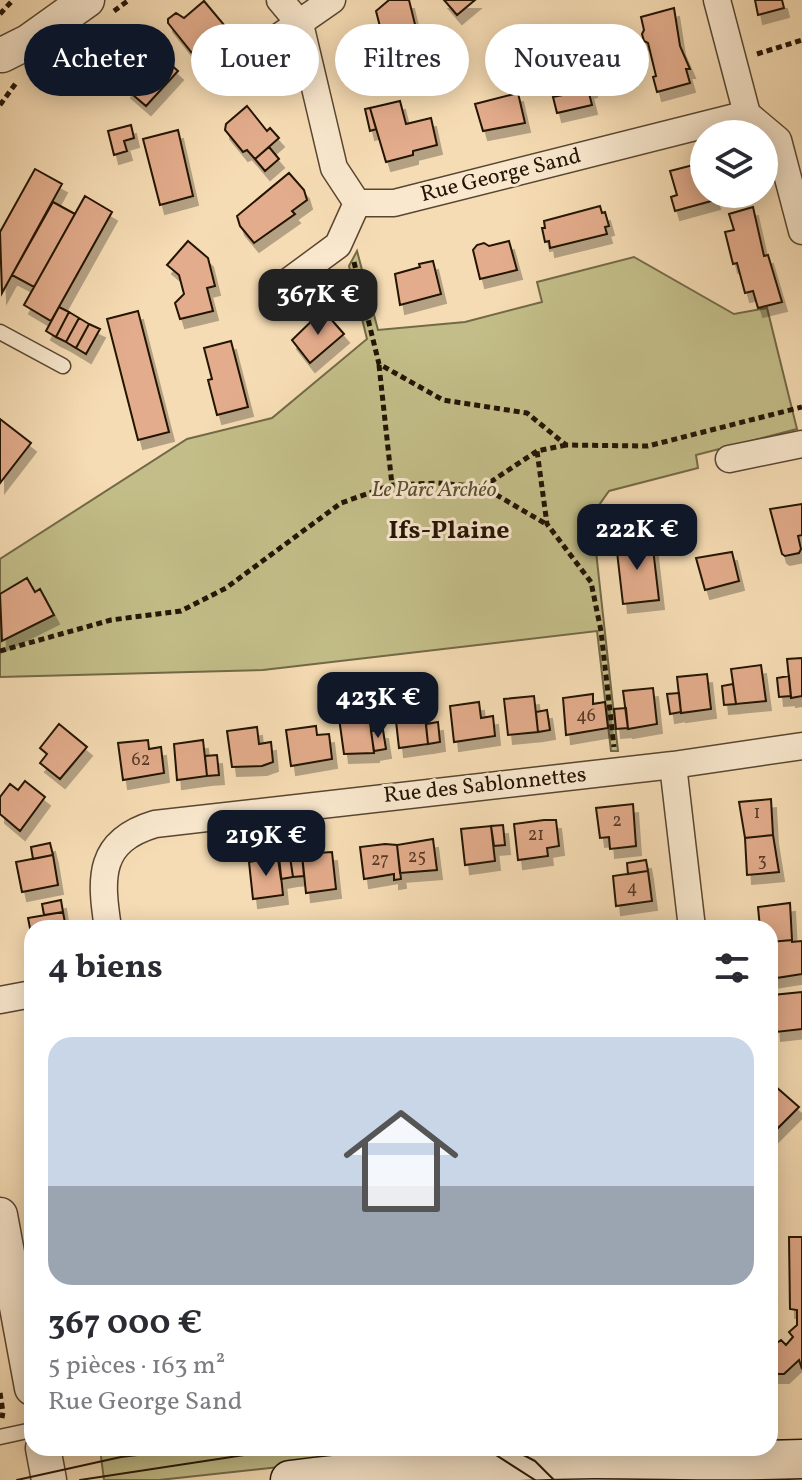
<!DOCTYPE html>
<html lang="fr">
<meta charset="utf-8">
<style>
:root{--surface:#fff;--page:#f2f2f3;--text:#2b2b33;--muted:#7c7c81;--line:#e1e1e2;--accent:#111827}
body{margin:0;font-family:Vollkorn,serif;background:var(--page);color:var(--text);height:100vh;display:flex;flex-direction:column;font-size:30px;white-space:nowrap}
*{box-sizing:border-box;margin:0}
p{font-size:26px;color:var(--muted)}
.icon{flex:none;width:44px;height:44px;fill:none;stroke:currentColor;stroke-width:2;stroke-linecap:round;stroke-linejoin:round}
.map{position:relative;flex:1;overflow:hidden}
.sheet{position:absolute;left:24px;top:920px;width:754px;height:536px;display:flex;flex-direction:column;background:var(--surface);border-radius:24px;box-shadow:0 4px 20px #0003}
.sheet>*{flex:none}
.top-card{position:absolute;left:24px;top:24px;width:754px;height:72px;display:flex;gap:16px}
.fabs{position:absolute;left:690px;top:120px;display:grid;gap:16px}
.fabs a{display:grid;place-items:center;width:88px;height:88px;border-radius:50%;background:var(--surface);box-shadow:0 4px 20px #0003;font-size:40px}
.price{position:absolute;translate:-50% -68px;padding:0 18px;border-radius:16px;background:var(--accent);color:#fff;font-size:26px;line-height:52px;filter:drop-shadow(0 2px 4px #0008)}
.price::after{content:'';position:absolute;left:50%;top:48px;width:24px;height:18px;margin-left:-12px;background:inherit;clip-path:polygon(0 0,100% 0,50% 100%)}
.price.selected{background:#222;color:#fff}
ul{padding:0;list-style:none}
li{display:grid;align-content:center;gap:16px;height:424px;padding:0 24px}
li+li{border-top:2px solid var(--line)}
li span{display:grid;place-items:center;height:248px;border-radius:24px;color:#555}
li>.icon{margin-inline-start:auto}
span .icon{width:144px;height:144px;fill:#fffc;stroke-width:1}
li b{font-size:34px}
h2{display:flex;justify-content:space-between;align-items:center;height:96px;padding:0 24px;font-size:34px}
.tag{padding:0 28px;border-radius:36px;background:var(--surface);box-shadow:0 4px 20px #0003;font-size:28px;line-height:72px}
.tag.selected{background:var(--accent);color:#fff}
.map>svg:first-child{display:block}
.green{fill:#c3be89;stroke:#736947;stroke-width:2}
.building{fill:#e3ac8c;stroke:#231405;stroke-width:2;filter:url(#shadow)}
.lines{fill:none;stroke-linecap:round;stroke-linejoin:round}
.service-casing{stroke:#584631;stroke-width:17}
.minor-casing{stroke:#584631;stroke-width:29}
.tertiary-casing{stroke:#584631;stroke-width:37}
.secondary-casing{stroke:#231405;stroke-width:41}
.path{stroke:#231405;stroke-width:5;stroke-dasharray:6 4;stroke-linecap:butt}
.service{stroke:#f9e8ce;stroke-width:14}
.minor{stroke:#f9e8ce;stroke-width:26}
.tertiary{stroke:#f9e8ce;stroke-width:34}
.secondary{stroke:#f9e8ce;stroke-width:38}
.tram{stroke:#231405;stroke-width:2}
.labels{text-anchor:middle;dominant-baseline:central;stroke-width:6;stroke-linejoin:round;paint-order:stroke}
.number-label{font-size:18px;fill:#533a27}
.street-label{font-size:22px;fill:#231405;stroke:#f9e8ce}
.park-label{font-size:22px;font-style:italic;fill:#5b5033;stroke:#f9e8ce}
.quarter-label{font-size:26px;font-weight:bold;fill:#231405;stroke:#f9e8ce}
</style>
<div class="map">
<svg width="802" height="1480" viewBox="0 0 802 1480">
<defs>
<filter id="shadow"><feDropShadow dx="5" dy="9" stdDeviation="0" flood-color="#0004"/></filter>
</defs>
<rect width="100%" height="100%" fill="#f6dcb4"/>
<filter id="stains"><feTurbulence type="fractalNoise" baseFrequency=".0025" numOctaves="4"/><feColorMatrix values="0 0 0 0 .2 0 0 0 0 .09 0 0 0 0 .02 0 0 0 .5 -.17"/></filter>
<radialGradient id="worn" r=".72"><stop offset=".6" stop-color="#630" stop-opacity="0"/><stop offset="1" stop-color="#630" stop-opacity=".3"/></radialGradient>
<!-- green -->
<path class="green" d="M 357,251 L 378,330 L 465,322 L 542,302 L 537,282 L 634,257 L 734,314 L 767,308 L 797,429 L 696,455 L 698,468 L 609,491 L 592,515 L 618,751 L 611,751 L 597,631 L 263,670 L 0,677 L 0,559 L 187,439 L 272,418 L 367,339 L 349,266 Z
M 108,1448 L 456,1448 L 159,1480 L 104,1480 L 100,1449 Z"/>
<!-- building -->
<path class="building" d="M 389,0 L 409,0 L 423,57 L 382,67 L 378,52 L 386,50 L 376,11 Z
M 444,0 L 475,0 L 457,15 Z
M 755,0 L 782,0 L 784,8 L 758,15 Z
M 204,1 L 225,26 L 192,53 L 168,23 L 168,19 L 176,13 L 184,18 Z
M 674,8 L 680,46 L 690,69 L 686,69 L 690,83 L 657,92 L 653,77 L 656,76 L 648,43 L 644,41 L 642,34 L 644,30 L 641,17 Z
M 584,52 L 592,88 L 588,89 L 592,105 L 557,113 L 553,97 L 563,95 L 554,59 Z
M 158,53 L 178,71 L 146,106 L 126,89 Z
M 518,93 L 525,123 L 483,131 L 475,104 Z
M 400,101 L 406,124 L 431,118 L 437,145 L 413,151 L 413,155 L 386,162 L 370,108 Z
M 247,106 L 267,131 L 270,128 L 279,138 L 255,159 L 247,150 L 243,152 L 225,130 L 226,124 Z
M 370,108 L 376,129 L 370,131 L 365,109 Z
M 131,125 L 134,138 L 124,141 L 127,151 L 114,155 L 108,131 Z
M 178,130 L 193,196 L 160,205 L 143,139 Z
M 269,147 L 279,159 L 265,171 L 255,159 Z
M 701,163 L 704,194 L 713,194 L 715,200 L 675,211 L 671,197 L 677,195 L 670,171 Z
M 35,169 L 62,184 L 2,293 L 0,232 Z
M 289,173 L 304,190 L 307,200 L 292,211 L 295,214 L 254,243 L 240,226 L 237,216 Z
M 85,196 L 112,212 L 51,321 L 24,305 Z
M 53,202 L 75,214 L 34,287 L 12,275 Z
M 600,206 L 602,213 L 605,212 L 609,226 L 605,227 L 607,234 L 550,248 L 549,241 L 545,242 L 542,228 L 545,228 L 544,221 Z
M 753,207 L 764,256 L 768,255 L 782,302 L 758,308 L 753,291 L 745,293 L 737,263 L 733,264 L 725,232 L 734,230 L 729,214 Z
M 188,241 L 208,258 L 215,286 L 207,288 L 213,311 L 180,319 L 175,303 L 184,294 L 179,275 L 167,265 Z
M 509,241 L 517,270 L 480,279 L 473,250 L 477,245 L 484,243 L 489,246 Z
M 433,261 L 441,294 L 400,305 L 395,274 L 420,267 L 419,264 Z
M 59,307 L 69,312 L 56,337 L 46,331 Z
M 323,310 L 344,334 L 310,363 L 292,340 Z
M 138,311 L 169,432 L 138,440 L 107,319 Z
M 69,312 L 79,318 L 66,342 L 56,337 Z
M 79,318 L 89,324 L 76,348 L 66,342 Z
M 89,324 L 100,329 L 86,354 L 76,348 Z
M 231,341 L 248,407 L 217,415 L 208,380 L 212,379 L 204,348 Z
M 0,419 L 31,443 L 0,483 Z
M 802,504 L 802,535 L 798,536 L 801,549 L 799,553 L 785,556 L 782,554 L 770,509 Z
M 652,540 L 659,600 L 623,604 L 616,543 Z
M 732,552 L 739,581 L 705,590 L 696,558 Z
M 27,578 L 35,592 L 40,589 L 54,615 L 2,641 L 0,594 Z
M 802,658 L 802,696 L 791,698 L 787,659 Z
M 761,665 L 766,701 L 736,704 L 731,669 Z
M 707,674 L 711,709 L 681,713 L 677,677 Z
M 789,676 L 791,696 L 779,697 L 777,678 Z
M 733,684 L 736,704 L 724,705 L 722,686 Z
M 653,688 L 657,724 L 628,729 L 623,691 Z
M 679,693 L 681,712 L 670,714 L 667,694 Z
M 593,694 L 593,704 L 605,702 L 608,728 L 566,735 L 563,698 Z
M 534,696 L 538,732 L 508,735 L 504,699 Z
M 479,702 L 481,718 L 493,716 L 495,736 L 454,742 L 450,706 Z
M 424,708 L 428,744 L 399,748 L 395,712 Z
M 626,708 L 628,728 L 616,729 L 614,709 Z
M 547,710 L 550,730 L 538,732 L 536,712 Z
M 369,714 L 374,753 L 344,754 L 339,718 Z
M 438,722 L 440,742 L 428,744 L 426,724 Z
M 59,724 L 87,747 L 60,779 L 40,763 L 47,754 L 40,748 Z
M 316,726 L 317,735 L 329,734 L 332,759 L 291,766 L 286,730 Z
M 257,727 L 259,744 L 271,742 L 273,762 L 262,766 L 232,767 L 227,731 Z
M 383,730 L 386,749 L 374,751 L 371,731 Z
M 148,740 L 149,749 L 161,747 L 164,773 L 123,780 L 118,743 Z
M 203,740 L 207,776 L 177,780 L 174,744 Z
M 217,755 L 219,775 L 207,776 L 205,756 Z
M 25,781 L 45,797 L 20,831 L 0,814 L 0,797 L 10,784 L 18,790 Z
M 771,799 L 773,835 L 745,838 L 739,802 Z
M 633,804 L 636,846 L 610,849 L 609,837 L 600,838 L 596,808 Z
M 544,820 L 556,820 L 559,846 L 547,848 L 548,856 L 518,860 L 514,824 Z
M 503,825 L 505,845 L 494,846 L 491,826 Z
M 491,826 L 495,861 L 465,865 L 461,829 Z
M 773,835 L 779,872 L 747,875 L 745,838 Z
M 433,839 L 437,870 L 400,873 L 397,845 Z
M 50,843 L 53,855 L 33,859 L 31,847 Z
M 385,844 L 397,845 L 401,879 L 394,880 L 394,874 L 364,879 L 360,847 Z
M 332,852 L 336,889 L 306,893 L 302,854 Z
M 53,855 L 58,885 L 22,892 L 16,862 Z
M 302,856 L 304,876 L 293,877 L 290,857 Z
M 279,857 L 283,895 L 253,899 L 249,862 Z
M 290,857 L 293,877 L 281,879 L 278,859 Z
M 646,860 L 648,871 L 628,874 L 627,863 Z
M 648,871 L 652,901 L 616,906 L 613,876 Z
M 61,900 L 63,912 L 44,915 L 42,904 Z
M 790,903 L 792,940 L 770,942 L 770,928 L 760,928 L 758,907 Z
M 63,912 L 66,928 L 32,928 L 32,938 L 28,918 Z
M 792,940 L 792,942 L 802,941 L 802,974 L 770,979 L 770,942 Z
M 802,992 L 802,1029 L 776,1032 L 773,995 Z
M 775,1086 L 799,1107 L 773,1133 L 770,1130 L 770,1092 Z
M 789,1237 L 802,1237 L 802,1369 L 799,1360 L 784,1374 L 770,1374 L 770,1348 L 781,1340 L 786,1345 L 793,1337 L 789,1332 L 797,1325 L 797,1310 L 790,1309 Z"/>
<g class="lines">
<!-- service casing -->
<g class="service-casing">
<path id="service" d="M 0,332 L 63,366
M 0,1437 L 32,1430"/>
</g>
<!-- minor casing -->
<g class="minor-casing">
<path id="minor" d="M 280,0 L 300,24 L 334,168 L 357,203 L 394,203 L 747,114 L 778,140 L 802,231
M 717,0 L 747,114
M 240,64 L 332,0
M 281,287 L 338,245 L 357,203
M 729,459 L 802,444
M 673,765 L 692,928
M 108,928 C 100,877 98,841 155,824 L 673,765 L 802,746
M 0,1000 L 32,994"/>
</g>
<!-- tertiary casing -->
<g class="tertiary-casing">
<path id="tertiary" d="M 2,55 L 28,42 L 87,0
M 0,1215 L 32,1388
M 43,1448 L 49,1480"/>
</g>
<!-- secondary casing -->
<g class="secondary-casing">
<path id="secondary" d="M 290,1480 C 391,1468 493,1460 594,1459 C 664,1459 733,1462 802,1459"/>
</g>
<!-- path -->
<path class="path" d="M 114,11 L 129,0
M 0,14 L 13,0
M 757,54 L 802,40
M 0,105 L 16,83
M 354,262 L 379,364 L 443,400 L 527,413 L 566,445 L 648,446 L 802,407
M 379,365 L 392,485
M 566,445 L 537,451 L 547,524 L 591,582 L 601,631 L 614,747
M 537,451 L 483,487 L 546,524
M 0,651 L 111,620 L 181,611 L 226,588 L 341,503 L 392,485 L 438,483 L 483,487
M 0,1393 L 3,1412 L 2,1418"/>
<!-- service -->
<use href="#service" class="service"/>
<!-- minor -->
<use href="#minor" class="minor"/>
<!-- tertiary -->
<use href="#tertiary" class="tertiary"/>
<!-- secondary -->
<use href="#secondary" class="secondary"/>
<!-- tram -->
<path class="tram" d="M 485,1448 L 535,1480
M 510,1448 L 535,1461 L 554,1480
M 17,1480 L 121,1457 L 196,1448
M 80,1480 L 290,1448"/>
</g>
<g class="labels">
<!-- number labels -->
<g class="number-label">
<text x="586" y="716">46</text>
<text x="141" y="760">62</text>
<text x="757" y="813">1</text>
<text x="617" y="821">2</text>
<text x="536" y="835">21</text>
<text x="417" y="857">25</text>
<text x="380" y="860">27</text>
<text x="762" y="861">3</text>
<text x="632" y="888">4</text>
</g>
<!-- street labels -->
<g class="street-label">
<text transform="translate(501 176) rotate(-14)">Rue George Sand</text>
<text transform="translate(485 786) rotate(-6)">Rue des Sablonnettes</text>
</g>
<!-- park labels -->
<g class="park-label">
<text x="434" y="490">Le Parc Archéo</text>
</g>
<!-- quarter labels -->
<g class="quarter-label">
<text x="449" y="531">Ifs-Plaine</text>
</g>
</g>
<rect width="100%" height="100%" filter="url(#stains)"/>
<rect width="100%" height="100%" fill="url(#worn)"/>
</svg>
<div class="fabs">
<a><svg class="icon" aria-label="layers" viewBox="0 0 24 24"><path d="M12 4l9 5-9 5-9-5zM3 14l9 5 9-5"/></svg></a>
</div>
<b class="price selected" style="left:318px;top:337px">367K €</b>
<b class="price" style="left:637px;top:572px">222K €</b>
<b class="price" style="left:378px;top:740px">423K €</b>
<b class="price" style="left:266px;top:878px">219K €</b>
<div class="top-card">
<a class="tag selected">Acheter</a>
<a class="tag">Louer</a>
<a class="tag">Filtres</a>
<a class="tag">Nouveau</a>
</div>
<section class="sheet">
<h2>4 biens<svg class="icon" aria-label="filters" viewBox="0 0 24 24"><path d="M4 7h16M4 17h16"/><circle cx="9" cy="7" r="2"/><circle cx="15" cy="17" r="2"/></svg></h2>
<ul>
<li><span style="background:linear-gradient(#c9d6e8 60%,#9aa5b1 0)"><svg class="icon" aria-label="home" viewBox="0 0 24 24"><path d="M3 11l9-7 9 7M6 9v11h12V9"/></svg></span><div><b>367 000 €</b><p>5 pièces · 163 m²</p><p>Rue George Sand</p></div></li>
</ul>
</section>
</div>
